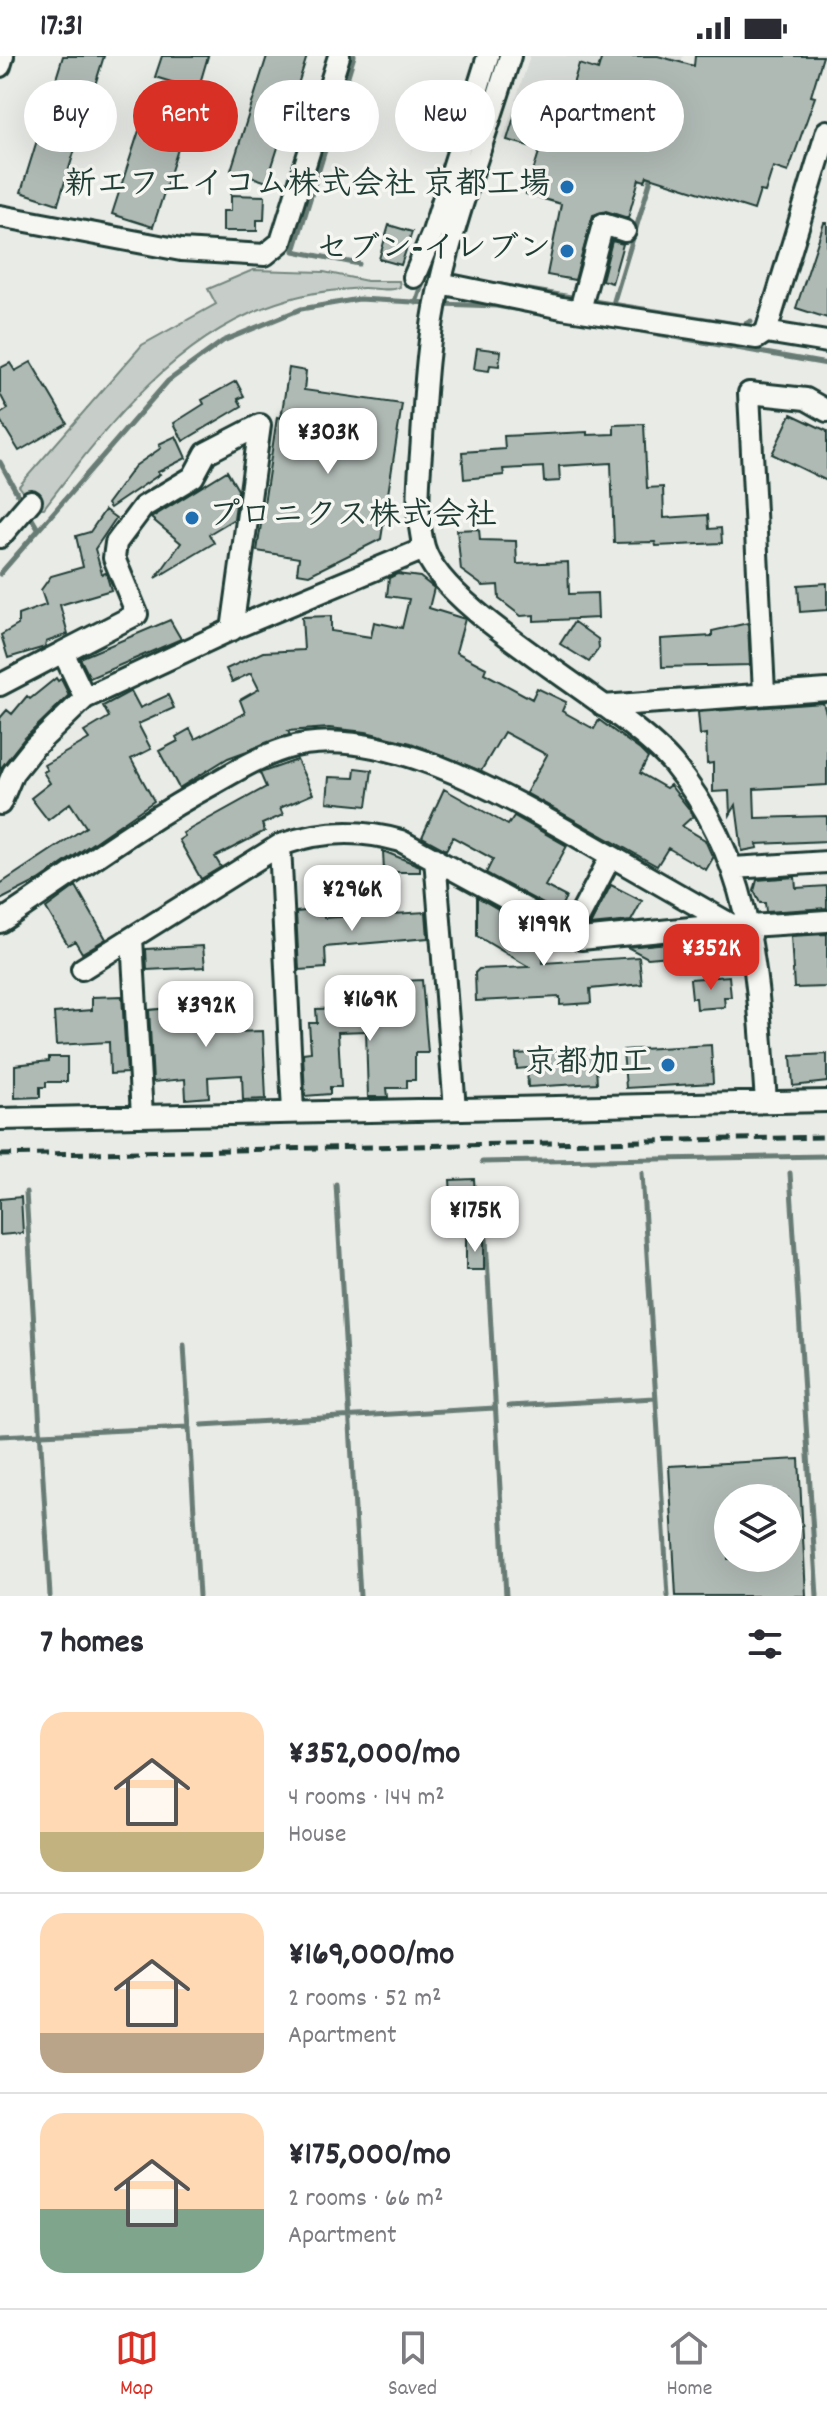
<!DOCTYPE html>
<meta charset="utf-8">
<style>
:root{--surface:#fff;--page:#f2f2f3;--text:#2b2b33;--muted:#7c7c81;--line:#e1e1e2;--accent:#d93025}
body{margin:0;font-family:Dekko,"Klee One",sans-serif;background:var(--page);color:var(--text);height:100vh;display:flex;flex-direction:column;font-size:30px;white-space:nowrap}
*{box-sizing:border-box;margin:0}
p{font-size:26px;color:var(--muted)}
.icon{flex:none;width:44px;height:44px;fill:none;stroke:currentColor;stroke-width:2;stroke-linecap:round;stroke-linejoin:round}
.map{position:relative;height:1540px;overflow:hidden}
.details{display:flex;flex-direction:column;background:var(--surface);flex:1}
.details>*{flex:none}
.hud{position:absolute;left:24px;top:24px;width:780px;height:72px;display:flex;gap:16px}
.tools{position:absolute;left:714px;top:1428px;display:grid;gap:16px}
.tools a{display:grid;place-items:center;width:88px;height:88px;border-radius:50%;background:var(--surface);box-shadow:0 8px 32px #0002;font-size:40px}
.price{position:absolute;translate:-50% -68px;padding:0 18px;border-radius:16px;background:#fff;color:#222;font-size:26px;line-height:52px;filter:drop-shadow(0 2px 4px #0008)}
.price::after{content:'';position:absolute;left:50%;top:48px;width:24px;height:18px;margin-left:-12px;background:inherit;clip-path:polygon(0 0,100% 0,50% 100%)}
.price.selected{background:var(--accent);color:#fff}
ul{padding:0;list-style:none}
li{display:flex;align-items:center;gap:24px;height:200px;padding:0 40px}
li+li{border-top:2px solid var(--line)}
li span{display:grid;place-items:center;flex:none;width:224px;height:160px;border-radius:24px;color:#555}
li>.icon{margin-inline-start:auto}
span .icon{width:96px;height:96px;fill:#fffc;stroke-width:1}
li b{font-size:34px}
h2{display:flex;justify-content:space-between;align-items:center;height:96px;padding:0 40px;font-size:34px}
.tag{padding:0 28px;border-radius:36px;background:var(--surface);box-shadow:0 8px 32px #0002;font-size:28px;line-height:72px}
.tag.selected{background:var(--accent);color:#fff}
.status{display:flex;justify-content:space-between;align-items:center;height:56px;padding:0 40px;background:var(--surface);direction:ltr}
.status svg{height:22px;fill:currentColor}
.menu{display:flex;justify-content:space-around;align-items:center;height:112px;border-top:2px solid var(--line);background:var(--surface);font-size:22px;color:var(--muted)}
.menu a{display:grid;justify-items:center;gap:4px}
.menu .selected{color:var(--accent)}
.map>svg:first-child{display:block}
.built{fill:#d8dcd8}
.green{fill:#c7cec9;stroke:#73867e;stroke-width:2}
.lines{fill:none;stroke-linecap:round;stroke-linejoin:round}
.stream{stroke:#687c75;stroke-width:5}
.building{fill:#b0bab5;stroke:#1f3d34;stroke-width:2;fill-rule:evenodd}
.minor-casing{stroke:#1f3d34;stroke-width:26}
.minor{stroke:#f6f6f2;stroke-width:20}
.rail{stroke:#1f3d34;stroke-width:5;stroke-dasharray:12 6;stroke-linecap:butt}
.poi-dot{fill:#1f6fb2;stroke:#f6f6f2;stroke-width:3}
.labels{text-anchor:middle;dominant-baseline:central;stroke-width:7;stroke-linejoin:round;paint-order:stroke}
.poi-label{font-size:32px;font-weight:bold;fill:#1f3d34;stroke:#f6f6f2;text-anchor:end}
</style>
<div class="status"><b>17:31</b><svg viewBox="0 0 49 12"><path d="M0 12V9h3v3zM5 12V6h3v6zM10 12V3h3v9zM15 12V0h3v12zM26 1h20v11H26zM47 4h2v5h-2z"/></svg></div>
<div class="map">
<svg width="827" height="1540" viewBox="0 0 827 1540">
<rect width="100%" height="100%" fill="#e9ebe7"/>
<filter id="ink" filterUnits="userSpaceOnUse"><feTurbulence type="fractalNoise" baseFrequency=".0125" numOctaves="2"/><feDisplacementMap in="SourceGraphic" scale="16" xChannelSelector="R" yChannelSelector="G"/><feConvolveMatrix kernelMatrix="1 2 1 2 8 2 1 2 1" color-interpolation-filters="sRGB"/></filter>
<g filter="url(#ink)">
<!-- built -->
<path class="built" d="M 530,0 L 683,0 L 647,127 L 503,83 Z"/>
<!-- green -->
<path class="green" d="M 253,214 L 324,216 L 367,225 L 399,225 L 400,231 C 391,236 375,232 364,232 C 338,234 311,236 286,244 C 180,275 108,368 44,452 L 36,452 L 19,430 L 142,289 L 216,248 L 208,233 Z"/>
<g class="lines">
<!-- stream -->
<path class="stream" d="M 354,0 L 294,195 L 359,208
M 495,228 L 577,242
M 587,244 L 743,269 L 751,265
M 416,247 L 426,217
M 441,248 L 496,250 L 531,256
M 613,248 L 653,116
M 596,267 L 827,308
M 0,406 L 23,448
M 28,456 L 38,473
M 0,518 L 168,325 L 223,285 L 301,253 L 359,243 L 431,247
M 482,1106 L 827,1100
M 642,1117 L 668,1540
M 790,1117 L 817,1540
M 336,1128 L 360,1540
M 26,1136 L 50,1540
M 486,1183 L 506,1540
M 184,1289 L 199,1540
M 509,1350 L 655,1342
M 202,1369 L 495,1352
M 0,1380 L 188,1371"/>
</g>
<!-- building -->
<path class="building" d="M 63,0 L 104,0 L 58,148 L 21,136 Z
M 162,0 L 208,0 L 198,34 L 155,21 Z
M 267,0 L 307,0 L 267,126 L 231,114 Z
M 602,0 L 658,0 L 694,10 L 695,0 L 823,0 L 811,40 L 815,41 L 788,116 L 773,111 L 765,136 L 760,135 L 754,154 L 647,120 L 645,125 L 639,123 L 628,162 L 606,155 L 593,159 L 575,224 L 547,219 L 561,148 L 526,138 L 540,93 L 507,84 L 518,48 L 563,62 L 579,8 L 598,14 Z
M 145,56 L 186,68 L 153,171 L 112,158 Z
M 231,139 L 265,140 L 264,164 L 257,164 L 257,175 L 223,175 L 223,155 L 231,155 Z
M 824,167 L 827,167 L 827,262 L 796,252 Z
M 389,169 L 412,176 L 401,209 L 379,203 Z
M 612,185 L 623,188 L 612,227 L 602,224 Z
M 477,292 L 501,295 L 499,310 L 490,309 L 489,315 L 474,313 Z
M 31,306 L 67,367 L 19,395 L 0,364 L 0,358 L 8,353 L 0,338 L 0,312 L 10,307 L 15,315 Z
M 289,312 L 306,315 L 304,334 L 402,348 L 381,483 L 309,519 L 297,517 L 299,502 L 257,495 L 277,361 L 281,362 Z
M 236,325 L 244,340 L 238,343 L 242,350 L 183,385 L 174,367 L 204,348 L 202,344 Z
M 791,358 L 827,375 L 827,425 L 772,398 Z
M 644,368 L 647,432 L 663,431 L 664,462 L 708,459 L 709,473 L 721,472 L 722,487 L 656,490 L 655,486 L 614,487 L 611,407 L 559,410 L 560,425 L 544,426 L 543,411 L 503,413 L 504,419 L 464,423 L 462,396 L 505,393 L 504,380 L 587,376 L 587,379 L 614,378 L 614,369 Z
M 176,380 L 186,402 L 158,416 L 160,418 L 110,452 L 107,448 L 135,410 L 161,392 L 159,388 Z
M 227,415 L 238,434 L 234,463 L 209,478 L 214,487 L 156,522 L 181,487 L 151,462 Z
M 105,454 L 116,462 L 95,493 L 102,518 L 106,517 L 111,534 L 60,549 L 68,578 L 46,586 L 45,591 L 8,602 L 1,579 L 18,569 L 18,559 L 46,549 L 41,534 L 51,520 L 83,511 L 76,480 L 90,476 Z
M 479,473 L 480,484 L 516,485 L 517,508 L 568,506 L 569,538 L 597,537 L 598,562 L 534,565 L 534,559 L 521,560 L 499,543 L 498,529 L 483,530 L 461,514 L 457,474 Z
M 397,518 L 420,521 L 434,532 L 429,552 L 465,563 L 456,596 L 486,612 L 484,617 L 532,643 L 537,632 L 566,646 L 562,655 L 594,673 L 599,664 L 640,694 L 648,702 L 640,717 L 666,732 L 670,729 L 689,753 L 693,760 L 682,770 L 705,784 L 713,802 L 706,814 L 668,792 L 657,810 L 526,737 L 547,699 L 504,676 L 481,715 L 411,687 L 366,676 L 329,672 L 288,675 L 290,679 L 228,702 L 179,732 L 159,695 L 178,685 L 176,681 L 190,673 L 195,683 L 245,657 L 240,644 L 259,633 L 251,617 L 232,626 L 226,613 L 263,596 L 304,594 L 302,561 L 331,560 L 331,575 L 371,581 L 374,566 L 402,572 L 409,543 L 387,540 L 389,522 Z
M 827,527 L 827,554 L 800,556 L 798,529 Z
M 170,564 L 181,583 L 90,622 L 80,602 Z
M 574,566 L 598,583 L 599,592 L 589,606 L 560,588 Z
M 748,567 L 750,609 L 662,611 L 661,583 L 712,580 L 712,575 Z
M 56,622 L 58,625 L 61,623 L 69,639 L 24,683 L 0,713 L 0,662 L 7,654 L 12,658 L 27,640 L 30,643 Z
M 131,635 L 140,652 L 168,639 L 174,652 L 138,668 L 151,693 L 131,703 L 154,745 L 39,824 L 0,844 L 0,828 L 86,771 L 70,747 L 48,764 L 31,742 L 50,727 L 43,716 L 47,714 L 44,709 L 89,683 L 84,676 L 109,661 L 103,650 Z
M 823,647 L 827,660 L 827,729 L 754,733 L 755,762 L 827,760 L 827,785 L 757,788 L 758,792 L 742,795 L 736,749 L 730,759 L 729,735 L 713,736 L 713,707 L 707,708 L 706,678 L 700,679 L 698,656 Z
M 297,704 L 313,738 L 280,752 L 283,759 L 262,768 L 265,775 L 215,801 L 221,811 L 201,823 L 179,784 L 185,780 L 183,777 L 266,731 L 260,717 Z
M 355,712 L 372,714 L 367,750 L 327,746 L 329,721 L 354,722 Z
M 444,733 L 508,769 L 514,760 L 567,790 L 545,830 L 566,841 L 558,856 L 486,817 L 493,803 L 453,781 L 446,794 L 422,781 Z
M 383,795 L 420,810 L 420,816 L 384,816 Z
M 795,821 L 796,832 L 827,830 L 827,852 L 766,856 L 765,847 L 760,847 L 754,835 L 757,824 Z
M 611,829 L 642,845 L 631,865 L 590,869 Z
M 76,830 L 106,883 L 82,897 L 75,885 L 68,889 L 46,852 Z
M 477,841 L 498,853 L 500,876 L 541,876 L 543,907 L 639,901 L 642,928 L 590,933 L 591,947 L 560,949 L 560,941 L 476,945 L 475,917 L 479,913 L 529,911 L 477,880 Z
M 324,853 L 324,862 L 426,856 L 428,882 L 325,891 L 326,912 L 299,914 L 296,856 Z
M 827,878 L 827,931 L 794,932 L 791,880 Z
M 668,887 L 669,900 L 648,902 L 627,891 Z
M 203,890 L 205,911 L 147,914 L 146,893 Z
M 729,920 L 731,941 L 724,941 L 725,951 L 697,953 L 696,942 L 692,942 L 690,923 Z
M 422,924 L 428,997 L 415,997 L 415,1024 L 407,1024 L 407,1032 L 387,1032 L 388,1041 L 368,1041 L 366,975 L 338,976 L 341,1031 L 330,1031 L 330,1038 L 305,1040 L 303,997 L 311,996 L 309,967 L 317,967 L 316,953 L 396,950 L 397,932 L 402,930 L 401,925 Z
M 122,940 L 127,1017 L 110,1018 L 109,986 L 56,989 L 54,957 L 92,954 L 92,941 Z
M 231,946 L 234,976 L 263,975 L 266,1043 L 243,1044 L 242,1019 L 208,1021 L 209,1041 L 186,1043 L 185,1023 L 153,1026 L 149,954 Z
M 711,989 L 713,1027 L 626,1032 L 623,994 Z
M 588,994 L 589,998 L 595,997 L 597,1027 L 528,1031 L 527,1012 L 517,1013 L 516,998 Z
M 827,998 L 827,1026 L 793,1030 L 791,1000 Z
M 49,1001 L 67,1001 L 67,1026 L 46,1026 L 46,1031 L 40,1031 L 40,1041 L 15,1042 L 15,1009 L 49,1005 Z
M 474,1123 L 476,1152 L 452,1153 L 450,1124 Z
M 21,1141 L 23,1177 L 0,1179 L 0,1143 Z
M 484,1181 L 484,1214 L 466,1214 L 466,1182 Z
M 799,1403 L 806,1540 L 676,1540 L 669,1410 ZM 728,1442 L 788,1442 L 788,1502 L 728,1503 Z"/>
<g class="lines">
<!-- minor casing -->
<g class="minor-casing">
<path id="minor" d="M 510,0 C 487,77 457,154 439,232 C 428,281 425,332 422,382 C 420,418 414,455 424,491 C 442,557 622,647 673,708 C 756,809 757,921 766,1046
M 0,10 L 3,0
M 0,160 L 181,194 L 265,199 L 281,186 L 339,0
M 414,221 L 433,176 L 488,0
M 440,227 L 562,252 L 757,282 L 766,276 L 827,286
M 580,254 L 603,168 L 625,175
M 766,276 L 827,75
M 0,481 L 31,445
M 63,596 L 137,558 L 114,502 L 116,487 L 143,451 L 193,421 L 206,397 L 260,369 L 232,574
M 0,629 L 63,596 L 85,642
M 764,636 L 749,337 L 806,343 L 827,355
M 603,650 L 827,634
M 0,748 L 13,717 L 33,692 L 85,642 L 237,571 L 424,493
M 280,789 L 293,1056
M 435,802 L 455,1053
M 733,812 L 827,806
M 0,866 C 70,820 139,768 213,728 C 236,715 259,701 284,693 C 381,661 522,749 604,796 C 653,824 702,852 751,880
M 749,870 L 827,865
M 574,871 L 611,800
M 132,882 L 142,1060
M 82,913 L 280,789 C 319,775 361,773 401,785 L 581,883 L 731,868
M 0,1063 L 827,1045"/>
</g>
<!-- minor -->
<use href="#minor" class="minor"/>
<!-- rail -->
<path class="rail" d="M 0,1099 L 827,1081"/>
</g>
</g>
<!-- markers -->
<g class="poi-dot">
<circle cx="567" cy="131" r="8"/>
<circle cx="567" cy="195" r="8"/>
<circle cx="192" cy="462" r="8"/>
<circle cx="668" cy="1009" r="8"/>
</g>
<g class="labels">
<!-- poi labels -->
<g class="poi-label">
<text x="551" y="131">新エフエイコム株式会社 京都工場</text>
<text x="551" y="195">セブン-イレブン</text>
<text x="208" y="462" text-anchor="start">プロニクス株式会社</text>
<text x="652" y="1009">京都加工</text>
</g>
</g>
</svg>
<div class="tools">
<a><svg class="icon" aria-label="layers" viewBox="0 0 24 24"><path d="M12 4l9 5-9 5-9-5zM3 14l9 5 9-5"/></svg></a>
</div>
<b class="price" style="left:328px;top:420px">¥303K</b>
<b class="price" style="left:352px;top:877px">¥296K</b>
<b class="price" style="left:544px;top:912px">¥199K</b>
<b class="price selected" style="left:711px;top:936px">¥352K</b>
<b class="price" style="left:370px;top:987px">¥169K</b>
<b class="price" style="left:206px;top:993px">¥392K</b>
<b class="price" style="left:475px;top:1198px">¥175K</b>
<div class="hud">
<a class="tag">Buy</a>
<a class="tag selected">Rent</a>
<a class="tag">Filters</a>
<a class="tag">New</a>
<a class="tag">Apartment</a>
</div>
</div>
<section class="details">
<h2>7 homes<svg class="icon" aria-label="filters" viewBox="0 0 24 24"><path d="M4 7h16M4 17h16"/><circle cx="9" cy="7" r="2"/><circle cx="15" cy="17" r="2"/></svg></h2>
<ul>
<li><span style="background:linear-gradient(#ffd9b3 75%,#c2b280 0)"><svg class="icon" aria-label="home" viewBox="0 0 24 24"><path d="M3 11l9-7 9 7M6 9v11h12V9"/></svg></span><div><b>¥352,000/mo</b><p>4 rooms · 144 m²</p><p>House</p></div></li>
<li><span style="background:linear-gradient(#ffd9b3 75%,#b9a48a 0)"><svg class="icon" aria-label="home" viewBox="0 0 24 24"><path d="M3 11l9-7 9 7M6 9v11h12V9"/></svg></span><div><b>¥169,000/mo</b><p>2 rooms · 52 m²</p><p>Apartment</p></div></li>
<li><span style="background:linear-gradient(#ffd9b3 60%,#7fa58c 0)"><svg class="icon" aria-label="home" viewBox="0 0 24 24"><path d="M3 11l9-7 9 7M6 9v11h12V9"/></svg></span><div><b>¥175,000/mo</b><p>2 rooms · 66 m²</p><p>Apartment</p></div></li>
</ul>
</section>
<nav class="menu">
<a class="selected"><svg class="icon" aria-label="map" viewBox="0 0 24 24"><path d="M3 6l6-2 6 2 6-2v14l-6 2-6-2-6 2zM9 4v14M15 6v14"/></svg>Map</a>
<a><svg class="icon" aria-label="saved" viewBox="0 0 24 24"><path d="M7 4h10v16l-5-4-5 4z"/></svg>Saved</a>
<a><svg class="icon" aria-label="home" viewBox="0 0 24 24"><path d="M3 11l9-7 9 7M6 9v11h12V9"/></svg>Home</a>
</nav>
